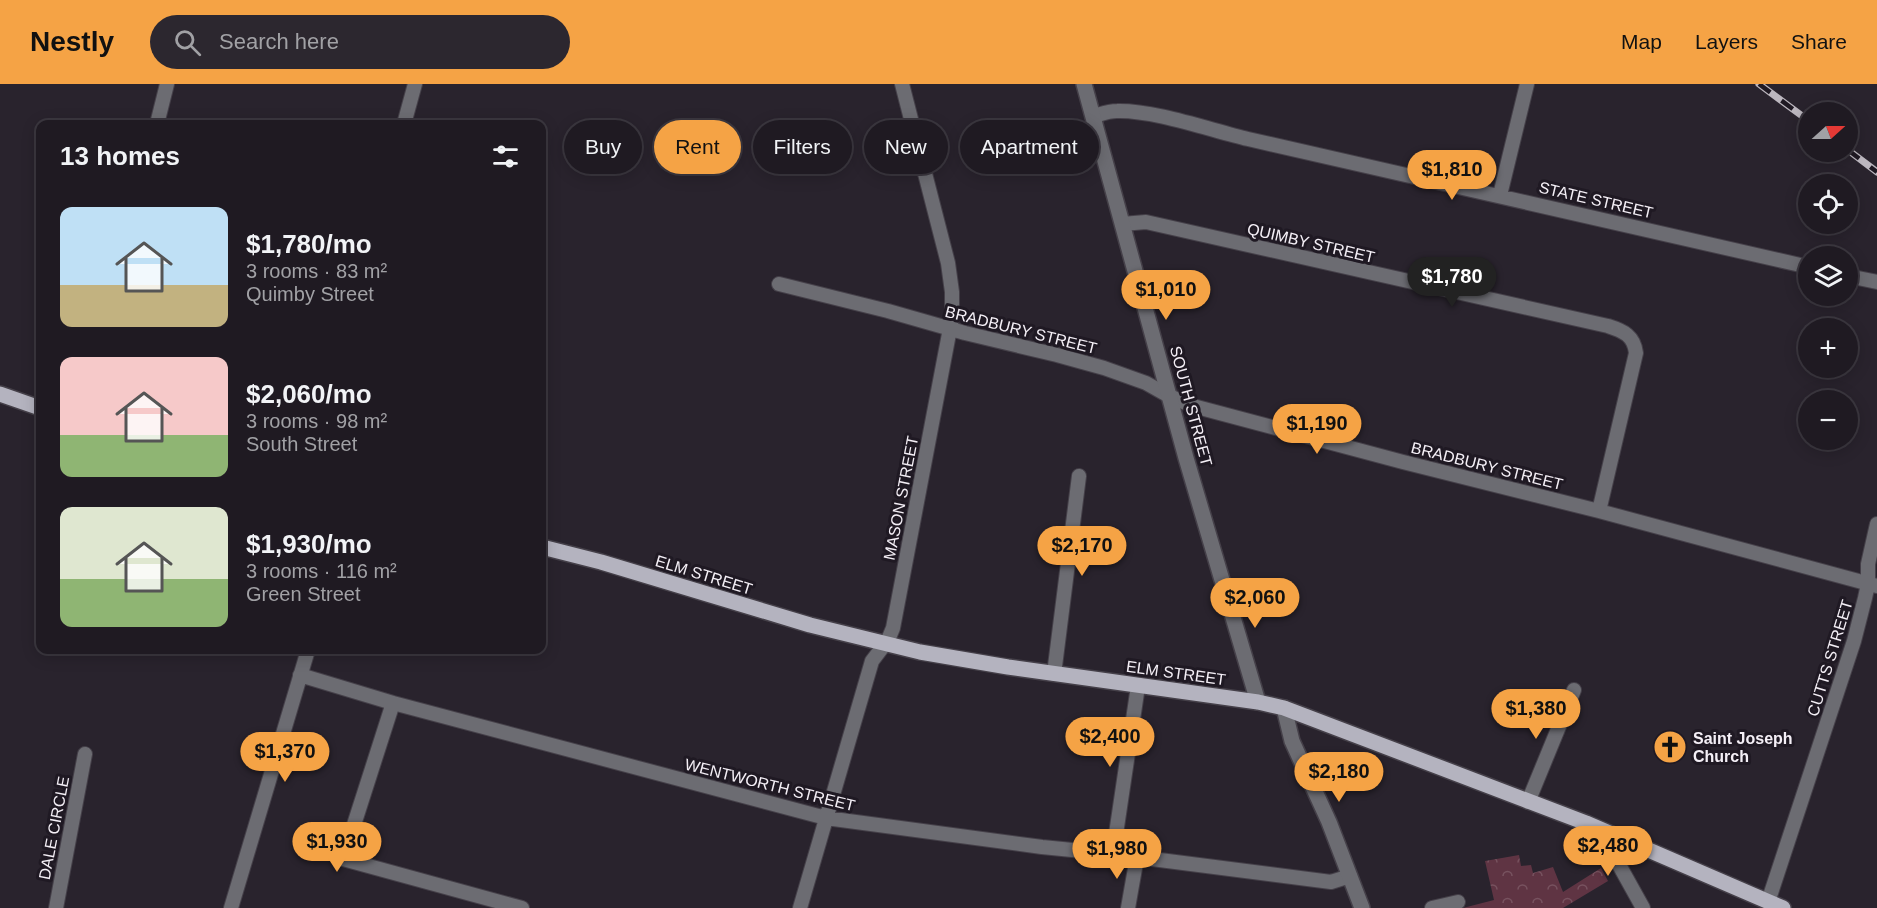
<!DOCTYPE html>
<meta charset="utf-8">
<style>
:root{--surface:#1f1a22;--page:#2c272f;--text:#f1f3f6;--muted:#a1a1a5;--line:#3c3840;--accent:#f5a345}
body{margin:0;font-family:Arial,sans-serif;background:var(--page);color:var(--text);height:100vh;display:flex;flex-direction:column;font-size:22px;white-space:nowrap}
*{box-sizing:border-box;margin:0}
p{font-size:20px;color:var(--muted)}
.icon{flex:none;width:33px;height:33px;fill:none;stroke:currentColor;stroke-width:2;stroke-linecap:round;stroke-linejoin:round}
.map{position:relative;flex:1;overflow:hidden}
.drawer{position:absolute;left:36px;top:36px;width:510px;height:534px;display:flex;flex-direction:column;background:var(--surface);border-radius:12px;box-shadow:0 3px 15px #0003,0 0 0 2px var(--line)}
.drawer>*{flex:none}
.guide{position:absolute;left:564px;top:36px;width:570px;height:54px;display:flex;gap:12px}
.needle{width:39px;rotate:69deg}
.buttons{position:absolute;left:1798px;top:18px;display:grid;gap:12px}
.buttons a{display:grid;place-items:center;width:60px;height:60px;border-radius:50%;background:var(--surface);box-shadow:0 3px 15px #0003,0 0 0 2px var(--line);font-size:30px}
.price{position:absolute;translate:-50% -51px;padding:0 14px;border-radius:21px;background:var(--accent);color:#111;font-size:20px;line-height:39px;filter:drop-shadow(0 2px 3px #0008)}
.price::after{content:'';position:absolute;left:50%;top:36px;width:18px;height:14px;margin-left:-9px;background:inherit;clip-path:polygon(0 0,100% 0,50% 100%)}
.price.active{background:#222;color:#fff}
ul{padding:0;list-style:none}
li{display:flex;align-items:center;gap:18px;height:150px;padding:0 24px}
li span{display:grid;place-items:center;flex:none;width:168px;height:120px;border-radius:12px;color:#555}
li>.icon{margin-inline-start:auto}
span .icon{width:72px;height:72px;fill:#fffc;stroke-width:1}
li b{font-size:26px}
h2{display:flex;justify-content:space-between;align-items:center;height:72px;padding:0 24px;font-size:26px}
.pill{padding:0 21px;border-radius:27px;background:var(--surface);box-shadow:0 3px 15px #0003,0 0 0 2px var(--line);font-size:21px;line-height:54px}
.pill.active{background:var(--accent);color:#111}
header{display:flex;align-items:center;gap:36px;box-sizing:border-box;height:84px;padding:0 30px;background:var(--accent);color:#111}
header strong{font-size:28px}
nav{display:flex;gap:33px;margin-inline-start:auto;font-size:21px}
.search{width:420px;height:54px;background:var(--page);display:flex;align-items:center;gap:15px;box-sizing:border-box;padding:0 21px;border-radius:33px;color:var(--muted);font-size:22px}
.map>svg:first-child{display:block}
.park{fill:url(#park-crowns)}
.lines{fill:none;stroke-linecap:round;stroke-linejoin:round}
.minor-casing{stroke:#454049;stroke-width:16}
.tertiary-casing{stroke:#454049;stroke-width:18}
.primary-casing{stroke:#454049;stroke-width:18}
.minor{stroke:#6c6c72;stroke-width:14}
.tertiary{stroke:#6c6c72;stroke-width:15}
.primary{stroke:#b4b3bf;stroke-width:15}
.rail-casing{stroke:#bcb7bf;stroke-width:7}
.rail{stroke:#1f1923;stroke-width:4.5;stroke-dasharray:14;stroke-linecap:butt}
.labels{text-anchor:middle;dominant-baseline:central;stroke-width:6;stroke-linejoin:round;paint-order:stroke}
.street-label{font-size:16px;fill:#f4eff6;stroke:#1f1923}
.poi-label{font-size:16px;font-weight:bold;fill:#f4eff6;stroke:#1f1923;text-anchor:start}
</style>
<header>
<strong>Nestly</strong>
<div class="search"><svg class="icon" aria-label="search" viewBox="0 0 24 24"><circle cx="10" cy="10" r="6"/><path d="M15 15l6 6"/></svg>Search here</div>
<nav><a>Map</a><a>Layers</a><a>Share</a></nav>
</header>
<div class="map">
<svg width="1877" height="824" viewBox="0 0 1877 824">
<defs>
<pattern id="park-crowns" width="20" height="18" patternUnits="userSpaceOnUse" patternTransform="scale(1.5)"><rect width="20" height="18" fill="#5f3443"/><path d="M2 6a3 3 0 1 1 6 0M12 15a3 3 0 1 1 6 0" fill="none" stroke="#77525f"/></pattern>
</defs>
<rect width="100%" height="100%" fill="#29232d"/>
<!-- park -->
<path class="park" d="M 1519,771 L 1521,782 L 1531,781 L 1533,789 L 1553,783 L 1563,808 L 1601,784 L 1608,797 L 1563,824 L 1463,824 L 1494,816 L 1485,777 Z"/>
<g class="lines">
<!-- minor casing -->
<g class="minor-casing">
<path id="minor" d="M 1094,32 C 1101,30 1109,27 1117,27 C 1154,26 1210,46 1248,55 L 1809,183
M 157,40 L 167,0
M 404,40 L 415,0
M 1500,111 L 1527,0
M 1122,140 L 1146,138 L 1608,242 C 1624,247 1634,252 1636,269 L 1599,427
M 1848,192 L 1877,198
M 779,200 L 888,227 L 965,249 L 1057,271 L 1104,284 L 1146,299 L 1169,312 L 1193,322 L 1403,378 L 1599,427 L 1877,502
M 1054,590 L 1079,392
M 300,591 L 393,619 L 826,734 L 1042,763 L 1113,770 L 1331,798 L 1350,792
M 393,619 L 343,775 L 522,824
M 1528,718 L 1574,606
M 1620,752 L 1616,772 L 1618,779 L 1643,824
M 1113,770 L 1138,602
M 1768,818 L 1854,557 L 1865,514 L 1868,500 L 1868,480 L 1877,440
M 56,824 L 85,670
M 231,824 L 308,566
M 800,824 L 872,577 L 888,556 L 893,544 L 952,234 L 952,208 L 948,179 L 902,0
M 1128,824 L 1137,773
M 1432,824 L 1458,818"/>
</g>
<!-- tertiary casing -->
<g class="tertiary-casing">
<path id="tertiary" d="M 1084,0 L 1186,374 L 1258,618
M 1284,624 L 1292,657 L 1329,738 L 1362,824"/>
</g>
<!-- primary casing -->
<g class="primary-casing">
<path id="primary" d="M 0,310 L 40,324
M 542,463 L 601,478 L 810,541 L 920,568 L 1008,583 L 1258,618 L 1284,624 L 1586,739 L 1783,824"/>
</g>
<!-- minor -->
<use href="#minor" class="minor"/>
<!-- tertiary -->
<use href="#tertiary" class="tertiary"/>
<!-- primary -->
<use href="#primary" class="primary"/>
<!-- rail casing -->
<g class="rail-casing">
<path id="rail" d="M 1759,0 L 1809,37
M 1848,66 L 1877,88"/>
</g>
<!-- rail -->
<use href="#rail" class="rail"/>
</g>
<!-- icons -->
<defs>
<g id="church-disc" transform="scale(1.725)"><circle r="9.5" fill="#f5a345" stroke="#1f1923"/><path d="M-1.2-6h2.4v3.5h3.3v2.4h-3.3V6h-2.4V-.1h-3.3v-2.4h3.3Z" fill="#111"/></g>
</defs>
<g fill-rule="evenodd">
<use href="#church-disc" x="1670" y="663"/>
</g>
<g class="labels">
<!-- street labels -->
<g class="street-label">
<text transform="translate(1596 116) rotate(13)">STATE STREET</text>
<text transform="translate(1311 159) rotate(13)">QUIMBY STREET</text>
<text transform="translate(1021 246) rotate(14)">BRADBURY STREET</text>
<text transform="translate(1191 322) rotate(75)">SOUTH STREET</text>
<text transform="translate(1487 382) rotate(14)">BRADBURY STREET</text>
<text transform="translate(901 414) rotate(-79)">MASON STREET</text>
<text transform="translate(704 491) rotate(17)">ELM STREET</text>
<text transform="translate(1830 574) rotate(-73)">CUTTS STREET</text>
<text transform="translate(1176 589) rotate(8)">ELM STREET</text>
<text transform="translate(770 701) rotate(14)">WENTWORTH STREET</text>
<text transform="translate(54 744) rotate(-79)">DALE CIRCLE</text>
</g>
<!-- poi labels -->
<g class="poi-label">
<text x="1693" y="654">Saint Joseph<tspan x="1693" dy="18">Church</tspan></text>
</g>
</g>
</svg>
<div class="buttons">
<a><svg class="needle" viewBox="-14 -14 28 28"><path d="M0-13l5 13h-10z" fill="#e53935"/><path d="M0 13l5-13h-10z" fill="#a1a1a5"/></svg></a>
<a><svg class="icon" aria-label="locate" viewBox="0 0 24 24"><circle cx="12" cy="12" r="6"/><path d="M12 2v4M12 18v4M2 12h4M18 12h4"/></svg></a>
<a><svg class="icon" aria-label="layers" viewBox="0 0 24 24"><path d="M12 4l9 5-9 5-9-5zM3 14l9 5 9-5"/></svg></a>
<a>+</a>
<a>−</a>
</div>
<b class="price" style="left:1452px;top:117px">$1,810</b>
<b class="price active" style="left:1452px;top:224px">$1,780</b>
<b class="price" style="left:1166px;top:237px">$1,010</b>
<b class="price" style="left:1317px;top:371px">$1,190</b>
<b class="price" style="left:1082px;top:493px">$2,170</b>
<b class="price" style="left:1255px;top:545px">$2,060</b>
<b class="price" style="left:1536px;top:656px">$1,380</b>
<b class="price" style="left:1110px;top:684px">$2,400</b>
<b class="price" style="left:285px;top:699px">$1,370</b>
<b class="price" style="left:1339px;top:719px">$2,180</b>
<b class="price" style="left:337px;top:789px">$1,930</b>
<b class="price" style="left:1608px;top:793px">$2,480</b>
<b class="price" style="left:1117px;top:796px">$1,980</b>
<div class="guide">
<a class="pill">Buy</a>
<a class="pill active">Rent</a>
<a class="pill">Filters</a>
<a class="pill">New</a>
<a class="pill">Apartment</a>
</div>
<section class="drawer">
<h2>13 homes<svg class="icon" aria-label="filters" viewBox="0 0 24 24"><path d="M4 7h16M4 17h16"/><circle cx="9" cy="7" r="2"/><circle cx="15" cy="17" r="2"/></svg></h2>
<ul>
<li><span style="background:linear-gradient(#bfe0f5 65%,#c2b280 0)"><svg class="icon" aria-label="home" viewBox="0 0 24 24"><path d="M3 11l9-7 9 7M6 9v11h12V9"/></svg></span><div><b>$1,780/mo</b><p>3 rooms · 83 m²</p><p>Quimby Street</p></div></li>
<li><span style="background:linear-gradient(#f6c9c9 65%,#8fb573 0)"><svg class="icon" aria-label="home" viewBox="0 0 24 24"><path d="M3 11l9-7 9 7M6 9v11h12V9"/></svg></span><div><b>$2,060/mo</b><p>3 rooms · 98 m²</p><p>South Street</p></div></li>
<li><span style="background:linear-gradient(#dfe7d0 60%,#8fb573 0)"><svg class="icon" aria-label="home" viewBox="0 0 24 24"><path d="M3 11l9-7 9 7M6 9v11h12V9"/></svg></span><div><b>$1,930/mo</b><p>3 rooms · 116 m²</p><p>Green Street</p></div></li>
</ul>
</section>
</div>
